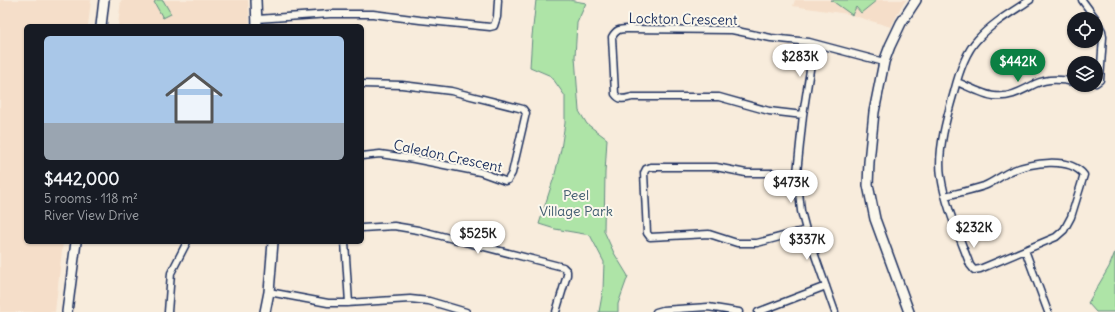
<!DOCTYPE html>
<meta charset="utf-8">
<style>
:root{--surface:#171b24;--page:#242831;--text:#f1f3f6;--muted:#9ea1a6;--accent:#0b8043}
body{margin:0;font-family:Delius,sans-serif;background:var(--page);color:var(--text);height:100vh;display:flex;flex-direction:column;font-size:15px;white-space:nowrap}
*{box-sizing:border-box;margin:0}
p{font-size:13px;color:var(--muted)}
.icon{flex:none;width:22px;height:22px;fill:none;stroke:currentColor;stroke-width:2;stroke-linecap:round;stroke-linejoin:round}
.map{position:relative;flex:1;overflow:hidden}
.details{position:absolute;left:24px;top:24px;width:340px;height:220px;display:flex;flex-direction:column;background:var(--surface);border-radius:6px;box-shadow:0 1px 3px #0004}
.details>*{flex:none}
.tools{position:absolute;left:1067px;top:12px;display:grid;gap:8px}
.tools a{display:grid;place-items:center;width:36px;height:36px;border-radius:50%;background:var(--surface);box-shadow:0 1px 3px #0004;font-size:20px}
.price{position:absolute;translate:-50% -34px;padding:0 9px;border-radius:14px;background:#fff;color:#222;font-size:13px;line-height:26px;filter:drop-shadow(0 1px 2px #0008)}
.price::after{content:'';position:absolute;left:50%;top:24px;width:12px;height:9px;margin-left:-6px;background:inherit;clip-path:polygon(0 0,100% 0,50% 100%)}
.price.current{background:var(--accent);color:#fff}
ul{padding:0;list-style:none}
li{display:grid;align-content:center;gap:8px;height:212px;padding:0 20px}
li span{display:grid;place-items:center;height:124px;border-radius:6px;color:#555}
li>.icon{margin-inline-start:auto}
span .icon{width:72px;height:72px;fill:#fffc;stroke-width:1}
li b{font-size:17px}
.map>svg:first-child{display:block}
.built{fill:#f5dec9}
.green{fill:#aee4a7;stroke:#648a82}
.lines{fill:none;stroke-linecap:round;stroke-linejoin:round}
.street-casing{stroke:#1b2f5e;stroke-width:9}
.secondary-casing{stroke:#1b2f5e;stroke-width:12}
.street{stroke:#fbf7ec;stroke-width:6}
.secondary{stroke:#fbf7ec;stroke-width:9}
.labels{text-anchor:middle;dominant-baseline:central;stroke-width:4;stroke-linejoin:round;paint-order:stroke}
.street-label{font-size:14px;fill:#1b2f5e;stroke:#fbf7ec}
.park-label{font-size:14px;fill:#405c70;stroke:#fbf7ec}
</style>
<div class="map">
<svg width="1115" height="312" viewBox="0 0 1115 312">
<rect width="100%" height="100%" fill="#f8ecdc"/>
<filter id="ink" filterUnits="userSpaceOnUse"><feTurbulence type="fractalNoise" baseFrequency=".025" numOctaves="2"/><feDisplacementMap in="SourceGraphic" scale="8" xChannelSelector="R" yChannelSelector="G"/><feConvolveMatrix kernelMatrix="1 2 1 2 8 2 1 2 1" color-interpolation-filters="sRGB"/></filter>
<g filter="url(#ink)">
<!-- built -->
<path class="built" d="M 0,0 L 91,0 L 88,26 L 26,26 L 26,242 L 63,242 L 55,312 L 0,312 Z
M 121,0 L 248,0 L 250,26 L 118,26 Z
M 795,0 L 906,0 L 901,7 L 891,27 L 848,14 L 793,6 Z"/>
<!-- green -->
<path class="green" d="M 157,0 L 163,0 L 171,14 L 163,18 L 154,2 Z
M 536,0 L 569,0 L 586,3 L 577,23 L 575,57 L 579,111 L 587,124 L 607,139 L 605,173 L 604,231 L 614,253 L 628,276 L 618,304 L 618,312 L 599,312 L 603,290 L 604,262 L 590,235 L 555,229 L 539,224 L 555,174 L 561,149 L 565,123 L 565,96 L 551,76 L 530,67 L 532,36 Z
M 831,0 L 877,0 L 861,13 L 856,7 L 852,15 Z
M 1115,252 L 1115,312 L 1096,312 L 1088,303 L 1109,267 Z"/>
<g class="lines">
<!-- street casing -->
<g class="street-casing">
<path id="street" d="M 1082,0 L 1096,19
M 257,19 L 330,14 L 373,14 L 420,20 L 490,27 L 494,26 L 497,17 L 498,0
M 1096,20 L 1102,31 L 1103,37 L 1100,80 L 1096,83
M 814,44 L 803,115 L 797,173 L 801,211 L 806,230 L 835,312
M 957,82 C 967,86 984,95 994,96 C 1010,98 1021,91 1035,84 C 1047,78 1061,79 1074,82
M 362,84 L 402,85 L 451,91 L 523,109 L 526,113 L 512,173 L 508,180 L 505,181 L 480,172 L 414,159 L 380,154 L 362,156
M 803,115 L 769,111 L 719,97 L 632,97 C 624,99 620,101 615,94 L 612,37 C 616,30 619,29 627,29 L 732,30 L 771,38 L 809,42 L 884,62
M 797,173 L 746,173 L 716,167 L 651,167 L 646,169 L 644,173 L 647,233 L 650,237 L 709,234 L 737,243 L 757,243 L 806,230
M 945,196 C 958,193 972,190 984,186 C 994,182 1002,175 1011,171 C 1031,163 1069,156 1084,175 L 1071,217 L 1064,230 L 1056,237 L 980,269 L 974,270 L 970,265 C 960,238 945,205 941,176 C 937,151 947,116 954,92 C 958,76 965,53 977,40 C 992,23 1012,12 1030,0
M 362,228 L 394,226 L 418,230 L 563,267 L 567,271 L 567,275 L 556,312
M 345,242 L 349,303
M 1025,250 L 1048,312
M 269,292 L 328,303 L 346,303 L 410,299 L 429,301 L 466,312
M 168,312 L 171,273 L 187,242
M 656,312 L 663,310 L 708,307 L 739,312
M 758,312 L 826,286"/>
</g>
<!-- secondary casing -->
<g class="secondary-casing">
<path id="secondary" d="M 256,0 L 257,26
M 101,26 L 104,0
M 67,312 L 76,242
M 265,312 L 269,292 L 273,242
M 909,312 L 875,219 L 868,185 L 869,162 L 874,112 L 884,62 L 890,46 L 901,23 L 916,0"/>
</g>
<!-- street -->
<use href="#street" class="street"/>
<!-- secondary -->
<use href="#secondary" class="secondary"/>
</g>
</g>
<g class="labels">
<!-- street labels -->
<g class="street-label">
<text transform="translate(683 19) rotate(1)">Lockton Crescent</text>
<text transform="translate(448 156) rotate(12)">Caledon Crescent</text>
</g>
<!-- park labels -->
<g class="park-label">
<text x="576" y="195">Peel<tspan x="576" dy="16">Village Park</tspan></text>
</g>
</g>
</svg>
<div class="tools">
<a><svg class="icon" aria-label="locate" viewBox="0 0 24 24"><circle cx="12" cy="12" r="6"/><path d="M12 2v4M12 18v4M2 12h4M18 12h4"/></svg></a>
<a><svg class="icon" aria-label="layers" viewBox="0 0 24 24"><path d="M12 4l9 5-9 5-9-5zM3 14l9 5 9-5"/></svg></a>
</div>
<b class="price" style="left:800px;top:78px">$283K</b>
<b class="price current" style="left:1018px;top:83px">$442K</b>
<b class="price" style="left:791px;top:204px">$473K</b>
<b class="price" style="left:974px;top:249px">$232K</b>
<b class="price" style="left:478px;top:255px">$525K</b>
<b class="price" style="left:807px;top:261px">$337K</b>
<section class="details">
<ul>
<li><span style="background:linear-gradient(#a9c7e8 70%,#9aa5b1 0)"><svg class="icon" aria-label="home" viewBox="0 0 24 24"><path d="M3 11l9-7 9 7M6 9v11h12V9"/></svg></span><div><b>$442,000</b><p>5 rooms · 118 m²</p><p>River View Drive</p></div></li>
</ul>
</section>
</div>
